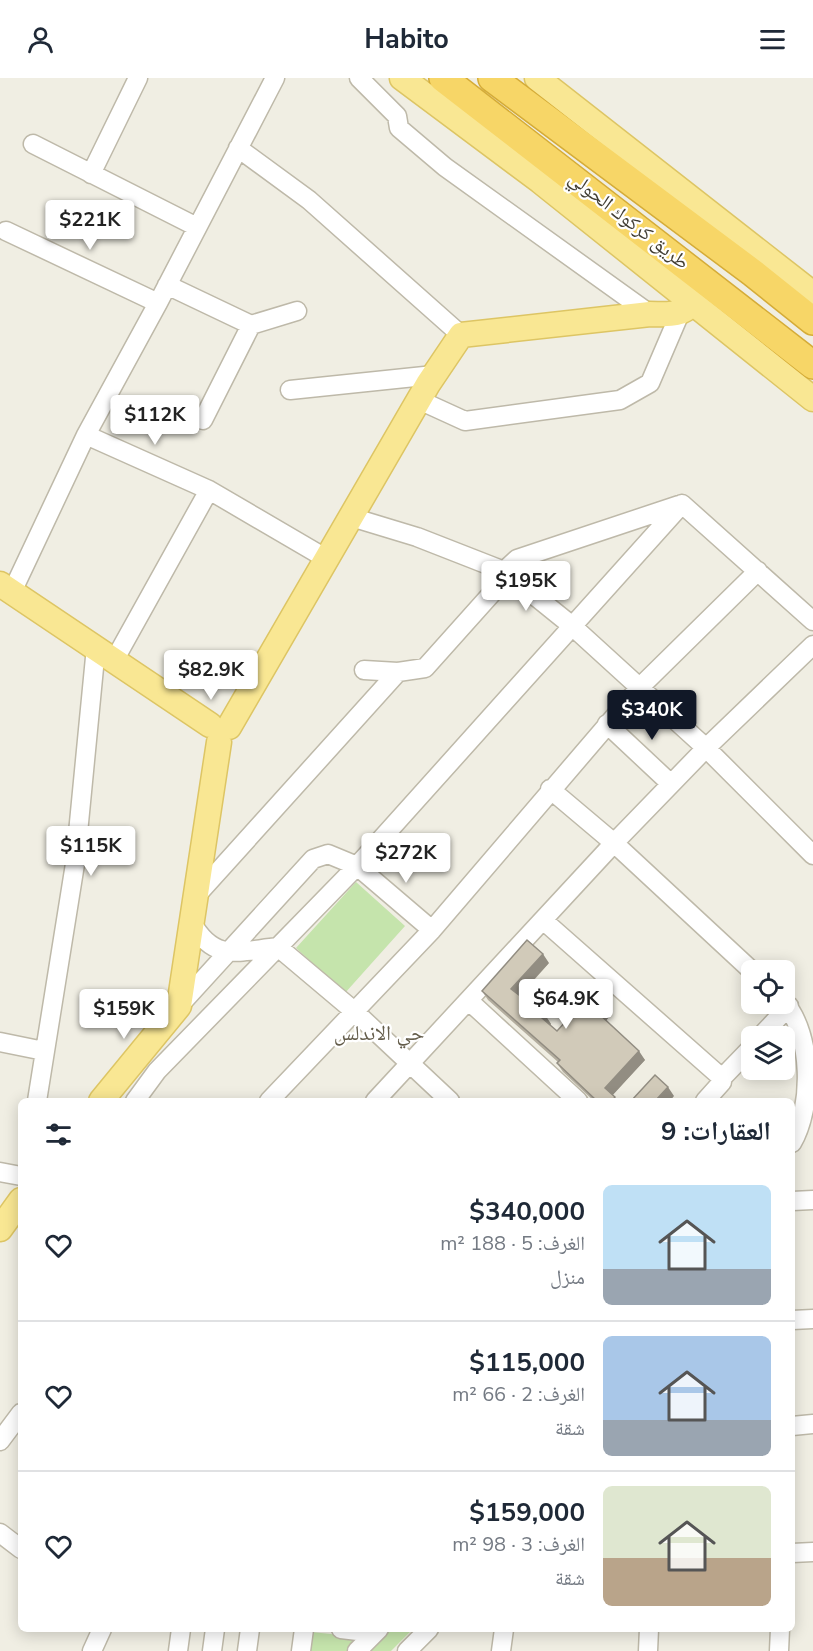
<!DOCTYPE html>
<html lang="ar">
<meta charset="utf-8">
<style>
:root{--surface:#fff;--page:#f6f6f7;--text:#1f2937;--muted:#747a83;--line:#e0e1e3;--accent:#111827}
body{margin:0;font-family:"Nunito Sans","Noto Naskh Arabic",sans-serif;background:var(--page);color:var(--text);direction:rtl;height:100vh;display:flex;flex-direction:column;font-size:22px;white-space:nowrap}
*{box-sizing:border-box;margin:0}
p{font-size:20px;color:var(--muted)}
.icon{flex:none;width:33px;height:33px;fill:none;stroke:currentColor;stroke-width:2;stroke-linecap:round;stroke-linejoin:round}
.map{position:relative;flex:1;overflow:hidden;direction:ltr}
.details{position:absolute;left:18px;top:1020px;width:777px;height:534px;display:flex;flex-direction:column;background:var(--surface);border-radius:9px;box-shadow:0 3px 15px #0003;direction:rtl}
.details>*{flex:none}
.buttons{position:absolute;left:741px;top:882px;display:grid;gap:12px}
.buttons a{display:grid;place-items:center;width:54px;height:54px;border-radius:9px;background:var(--surface);box-shadow:0 3px 15px #0003;font-size:30px}
.price{position:absolute;translate:-50% -51px;padding:0 14px;border-radius:6px;background:#fff;color:#222;font-size:20px;line-height:39px;filter:drop-shadow(0 2px 3px #0008)}
.price::after{content:'';position:absolute;left:50%;top:36px;width:18px;height:14px;margin-left:-9px;background:inherit;clip-path:polygon(0 0,100% 0,50% 100%)}
.price.on{background:var(--accent);color:#fff}
ul{padding:0;list-style:none}
li{display:flex;align-items:center;gap:18px;height:150px;padding:0 24px}
li+li{border-top:2px solid var(--line)}
li span{display:grid;place-items:center;flex:none;width:168px;height:120px;border-radius:9px;color:#555}
li>.icon{margin-inline-start:auto}
span .icon{width:72px;height:72px;fill:#fffc;stroke-width:1}
li b{font-size:26px}
h2{display:flex;justify-content:space-between;align-items:center;height:72px;padding:0 24px;font-size:26px}
header{display:flex;justify-content:space-between;align-items:center;height:78px;padding:0 24px;background:var(--surface);font-size:27px;font-weight:700}
.map>svg:first-child{display:block}
.green{fill:#c5e4ac}
.lines{fill:none;stroke-linecap:round;stroke-linejoin:round}
.minor-casing{stroke:#beb9a9;stroke-width:21}
.major-casing{stroke:#ddc564;stroke-width:27}
.highway-casing{stroke:#d5ac38;stroke-width:30}
.minor{stroke:#fff;stroke-width:18}
.major{stroke:#f9e793;stroke-width:24}
.highway{stroke:#f7d667;stroke-width:27}
.wall{fill:#b4ae9f}
.shaded-wall{fill:#928d82}
.building{fill:#d1cab9;stroke:#928d82;stroke-width:1.5}
.labels{text-anchor:middle;dominant-baseline:central;stroke-width:4.5;stroke-linejoin:round;paint-order:stroke}
.street-label{font-size:20px;fill:#423e33;stroke:#fff}
.neighbourhood-label{font-size:21px;fill:#645d4b;stroke:#fff}
</style>
<header><svg class="icon" aria-label="menu" viewBox="0 0 24 24"><path d="M4 6h16M4 12h16M4 18h16"/></svg>Habito<svg class="icon" aria-label="person" viewBox="0 0 24 24"><circle cx="12" cy="8" r="4"/><path d="M4 21q1-7 8-7t8 7"/></svg></header>
<div class="map">
<svg width="813" height="1573" viewBox="0 0 813 1573">
<rect width="100%" height="100%" fill="#f0eee3"/>
<!-- green -->
<path class="green" d="M 356,804 L 405,848 L 345,915 L 296,870 Z
M 391,1551 L 413,1551 L 391,1573 L 369,1573 Z
M 311,1554 L 361,1559 L 354,1573 L 310,1573 Z"/>
<g class="lines">
<!-- minor casing -->
<g class="minor-casing">
<path id="minor" d="M 359,0 L 397,38 L 399,50 L 445,89 L 650,236
M 33,66 L 197,149
M 238,70 L 309,122 L 461,257
M 91,96 L 138,0
M 6,153 L 158,225
M 167,207 L 251,247 L 297,233
M 290,312 L 434,297
M 419,322 L 465,343 L 620,322 L 650,305 L 680,235
M 203,342 L 251,247
M 86,357 L 209,412 L 327,481
M 682,426 L 813,543
M 351,439 L 417,459 L 504,493 L 571,547 L 706,670 L 813,777
M 12,514 L 86,357 L 158,225 L 275,0
M 115,581 L 209,412
M 364,592 L 398,594
M 607,646 L 671,706
M 550,711 L 614,765 L 752,893
M 196,818 L 398,594 L 425,590 L 493,514 L 504,493 L 517,481 L 679,427
M 544,843 L 722,1000 L 722,1004 L 705,1023
M 192,845 C 215,885 239,873 278,869 L 354,933 L 450,1023
M 469,923 L 578,1023
M 784,924 C 813,957 813,1029 792,1065
M 179,928 L 313,781 L 328,776 L 357,788 L 682,426
M 761,958 L 789,928
M 0,964 L 44,973
M 722,1000 L 752,969
M 37,1023 L 75,786 L 96,569
M 135,1023 L 157,993 L 357,788 L 432,852
M 269,1023 L 432,852 L 639,610 L 758,493
M 375,1023 L 614,765 L 706,670 L 813,567
M 0,1094 L 21,1098
M 792,1123 L 813,1122
M 792,1242 L 813,1241
M 792,1348 L 813,1346
M 0,1363 L 21,1335
M 0,1455 L 21,1471
M 792,1475 L 813,1474
M 341,1551 L 375,1555
M 92,1573 L 102,1551
M 178,1573 L 181,1551
M 212,1573 L 215,1551
M 247,1573 L 250,1551
M 301,1573 L 304,1551
M 357,1573 L 379,1551
M 407,1573 L 429,1551
M 501,1573 L 504,1551
M 648,1573 L 649,1551
M 779,1573 L 780,1551"/>
</g>
<!-- major casing -->
<g class="major-casing">
<path id="major" d="M 402,0 L 540,103 L 813,321
M 537,0 L 813,216
M 0,506 L 210,647
M 229,649 L 428,306 L 461,257 L 650,236 C 666,236 681,239 692,225
M 101,1023 L 179,928 L 219,664
M 0,1151 L 21,1122"/>
</g>
<!-- highway casing -->
<g class="highway-casing">
<path id="highway" d="M 443,0 L 813,287
M 492,0 L 753,195 L 813,243"/>
</g>
<!-- minor -->
<use href="#minor" class="minor"/>
<!-- major -->
<use href="#major" class="major"/>
<!-- highway -->
<use href="#highway" class="highway"/>
</g>
<!-- wall -->
<path class="wall" d="M 549,885 L 520,918 L 545,937 L 551,946 L 550,947 L 557,953 L 609,939 L 606,942 L 645,982 L 612,1017 L 617,1023 L 594,1023 L 563,994 L 557,985 L 558,984 L 488,922 L 482,913 Z"/>
<!-- shaded-wall -->
<path class="shaded-wall" d="M 543,876 L 549,885 L 517,920 L 511,911 Z
M 603,931 L 609,939 L 605,944 L 598,935 Z
M 545,937 L 551,946 L 549,949 L 542,940 Z
M 639,973 L 645,982 L 611,1019 L 605,1010 Z
M 668,1009 L 674,1018 L 670,1023 L 655,1023 Z"/>
<!-- building -->
<path class="building" d="M 527,862 L 543,876 L 511,911 L 545,937 L 542,940 L 557,953 L 589,918 L 603,931 L 598,935 L 639,973 L 605,1010 L 615,1019 L 612,1023 L 597,1023 L 557,985 L 560,982 L 482,913 Z
M 655,997 L 668,1009 L 655,1023 L 631,1023 Z"/>
<g class="labels">
<!-- street labels -->
<g class="street-label">
<text transform="translate(629 142) rotate(38)">طريق كركوك الحولي</text>
</g>
<!-- neighbourhood labels -->
<g class="neighbourhood-label">
<text x="379" y="955">حي الاندلس</text>
</g>
</g>
</svg>
<div class="buttons">
<a><svg class="icon" aria-label="locate" viewBox="0 0 24 24"><circle cx="12" cy="12" r="6"/><path d="M12 2v4M12 18v4M2 12h4M18 12h4"/></svg></a>
<a><svg class="icon" aria-label="layers" viewBox="0 0 24 24"><path d="M12 4l9 5-9 5-9-5zM3 14l9 5 9-5"/></svg></a>
</div>
<b class="price" style="left:90px;top:173px">$221K</b>
<b class="price" style="left:155px;top:368px">$112K</b>
<b class="price" style="left:526px;top:534px">$195K</b>
<b class="price" style="left:211px;top:623px">$82.9K</b>
<b class="price on" style="left:652px;top:663px">$340K</b>
<b class="price" style="left:91px;top:799px">$115K</b>
<b class="price" style="left:406px;top:806px">$272K</b>
<b class="price" style="left:566px;top:952px">$64.9K</b>
<b class="price" style="left:124px;top:962px">$159K</b>
<section class="details">
<h2>العقارات: 9<svg class="icon" aria-label="filters" viewBox="0 0 24 24"><path d="M4 7h16M4 17h16"/><circle cx="9" cy="7" r="2"/><circle cx="15" cy="17" r="2"/></svg></h2>
<ul>
<li><span style="background:linear-gradient(#bfe0f5 70%,#9aa5b1 0)"><svg class="icon" aria-label="home" viewBox="0 0 24 24"><path d="M3 11l9-7 9 7M6 9v11h12V9"/></svg></span><div><b>$340,000</b><p>الغرف: 5 · 188 m²</p><p>منزل</p></div><svg class="icon" aria-label="heart" viewBox="0 0 24 24"><path d="M12 20l-8-8c-3-5 5-10 8-4 3-6 11-1 8 4z"/></svg></li>
<li><span style="background:linear-gradient(#a9c7e8 70%,#9aa5b1 0)"><svg class="icon" aria-label="home" viewBox="0 0 24 24"><path d="M3 11l9-7 9 7M6 9v11h12V9"/></svg></span><div><b>$115,000</b><p>الغرف: 2 · 66 m²</p><p>شقة</p></div><svg class="icon" aria-label="heart" viewBox="0 0 24 24"><path d="M12 20l-8-8c-3-5 5-10 8-4 3-6 11-1 8 4z"/></svg></li>
<li><span style="background:linear-gradient(#dfe7d0 60%,#b9a48a 0)"><svg class="icon" aria-label="home" viewBox="0 0 24 24"><path d="M3 11l9-7 9 7M6 9v11h12V9"/></svg></span><div><b>$159,000</b><p>الغرف: 3 · 98 m²</p><p>شقة</p></div><svg class="icon" aria-label="heart" viewBox="0 0 24 24"><path d="M12 20l-8-8c-3-5 5-10 8-4 3-6 11-1 8 4z"/></svg></li>
</ul>
</section>
</div>
